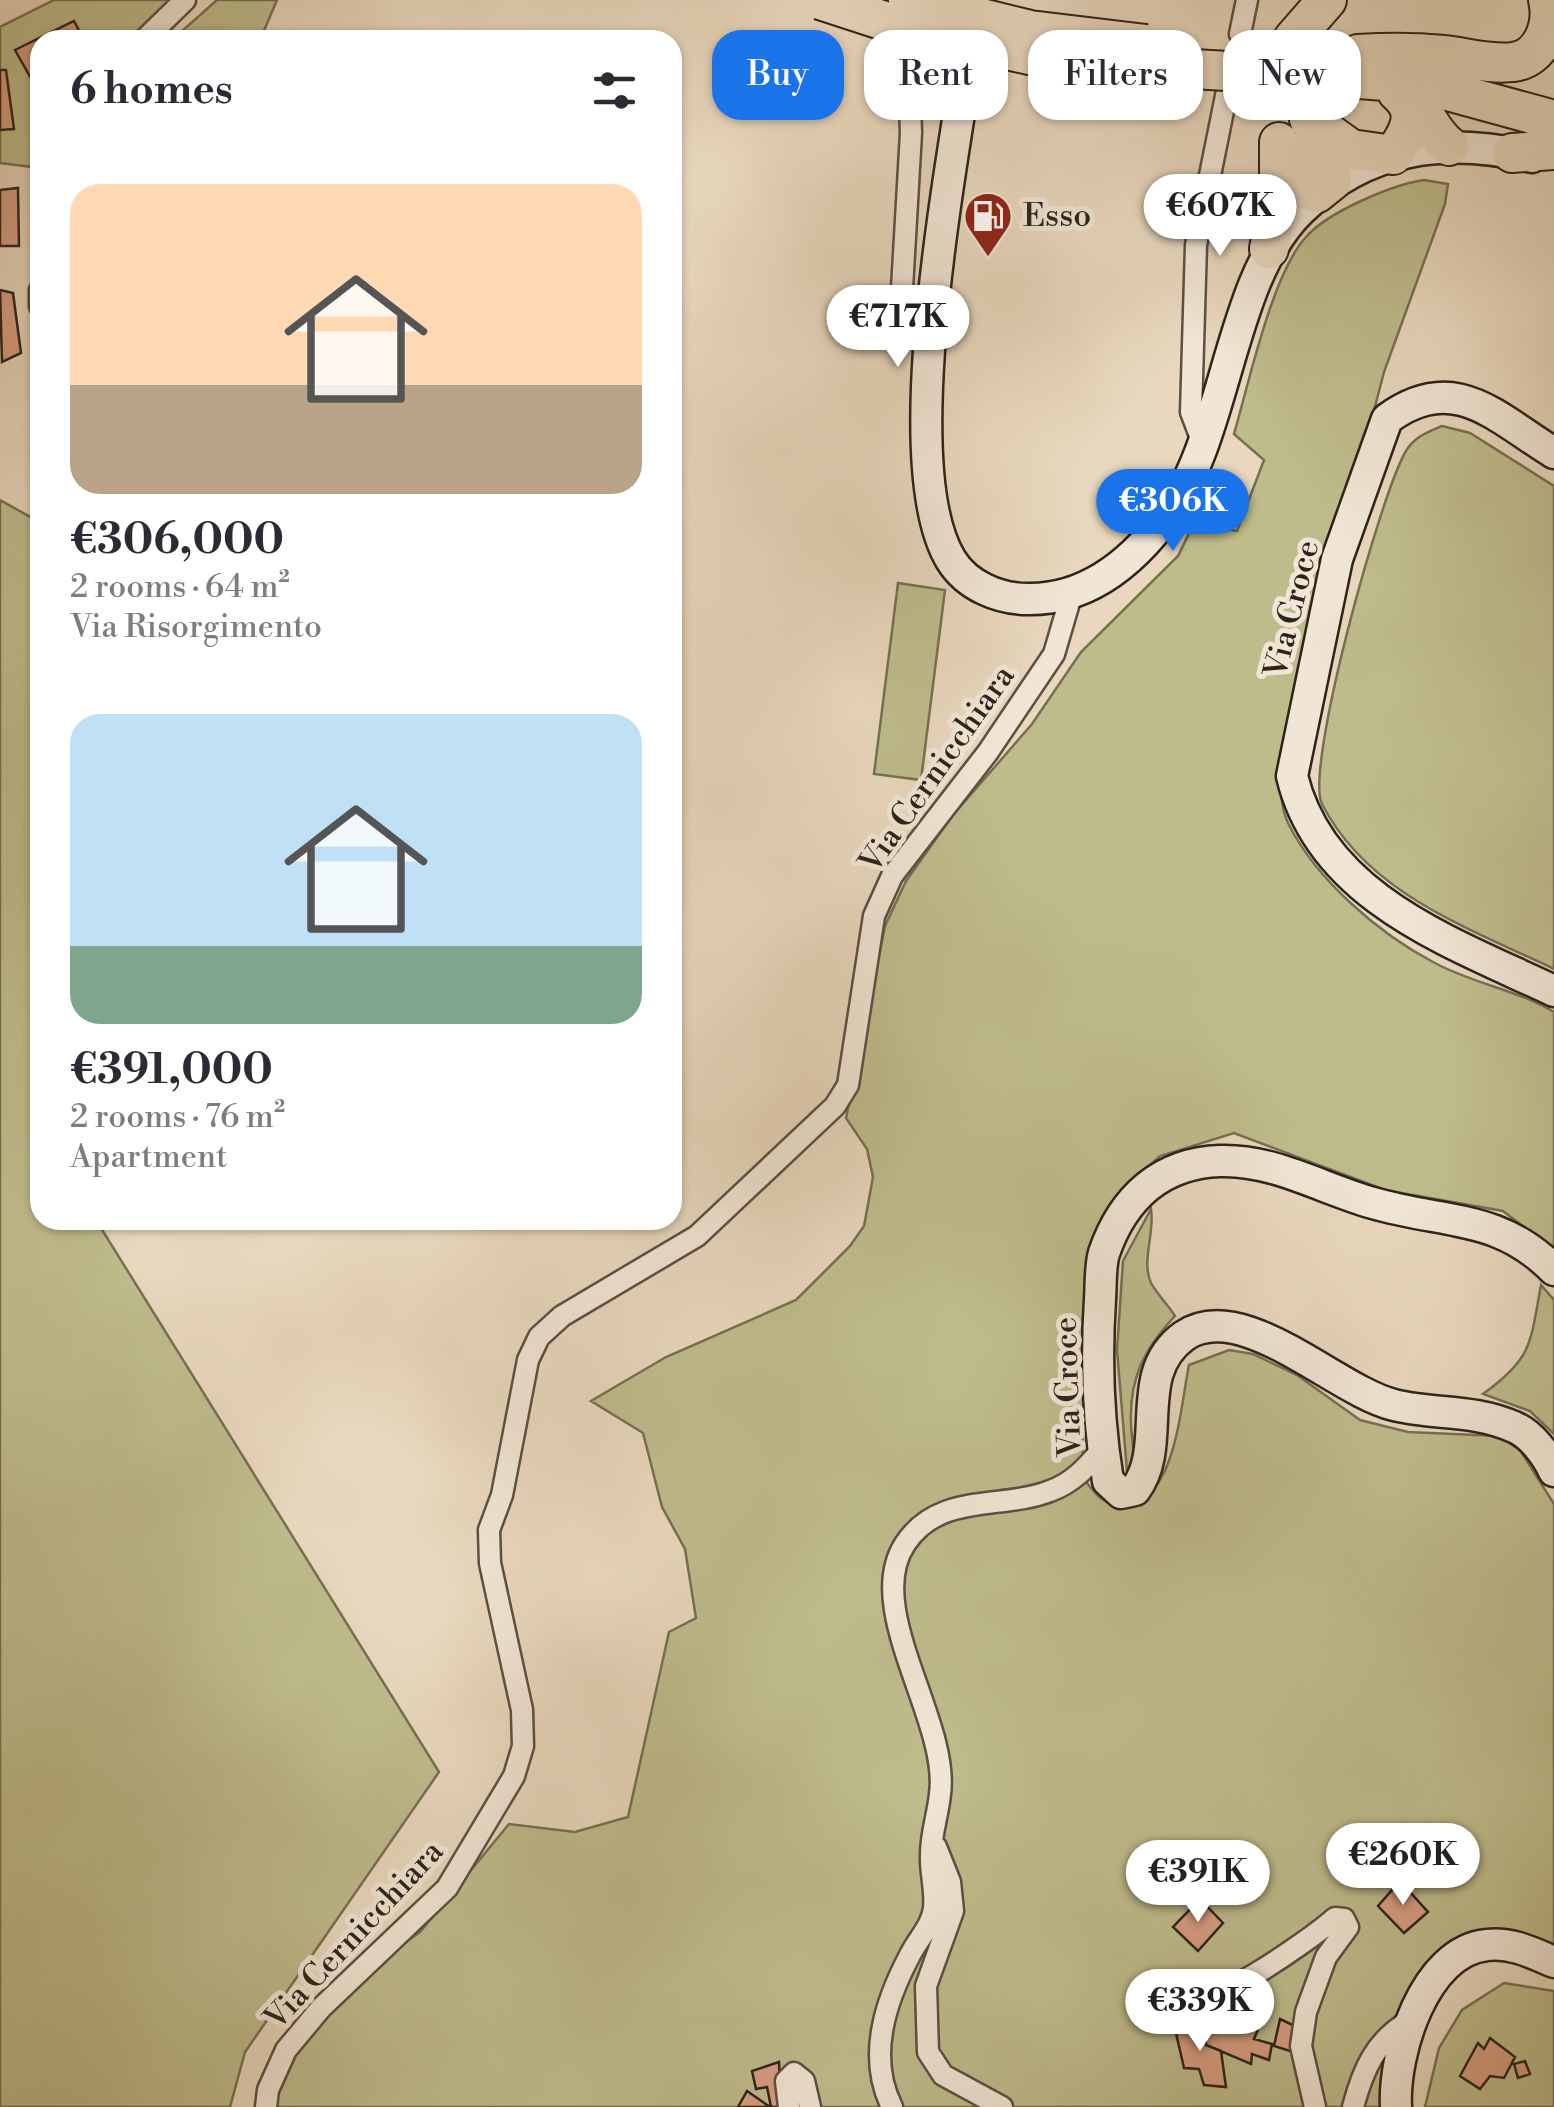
<!DOCTYPE html>
<meta charset="utf-8">
<style>
:root{--surface:#fff;--page:#f7f7f7;--text:#2b2b33;--muted:#7c7c81;--accent:#1a73e8}
body{margin:0;font-family:"Libre Bodoni",serif;background:var(--page);color:var(--text);height:100vh;display:flex;flex-direction:column;font-size:38px;white-space:nowrap}
*{box-sizing:border-box;margin:0}
p{font-size:32px;color:var(--muted)}
.icon{flex:none;width:55px;height:55px;fill:none;stroke:currentColor;stroke-width:2;stroke-linecap:round;stroke-linejoin:round}
.map{position:relative;flex:1;overflow:hidden}
.panel{position:absolute;left:30px;top:30px;width:652px;height:1200px;display:flex;flex-direction:column;background:var(--surface);border-radius:30px;box-shadow:0 2px 8px #0004}
.panel>*{flex:none}
.guide{position:absolute;left:712px;top:30px;width:690px;height:90px;display:flex;gap:20px}
.price{position:absolute;translate:-50% -85px;padding:0 22px;border-radius:35px;background:#fff;color:#222;font-size:32px;line-height:65px;filter:drop-shadow(0 2px 5px #0008)}
.price::after{content:'';position:absolute;left:50%;top:60px;width:30px;height:22px;margin-left:-15px;background:inherit;clip-path:polygon(0 0,100% 0,50% 100%)}
.price.active{background:var(--accent);color:#fff}
ul{padding:0;list-style:none}
li{display:grid;align-content:center;gap:20px;height:530px;padding:0 40px}
li span{display:grid;place-items:center;height:310px;border-radius:30px;color:#555}
li>.icon{margin-inline-start:auto}
span .icon{width:180px;height:180px;fill:#fffc;stroke-width:1}
li b{font-size:42px}
h2{display:flex;justify-content:space-between;align-items:center;height:120px;padding:0 40px;font-size:42px}
.tag{padding:0 35px;border-radius:30px;background:var(--surface);box-shadow:0 2px 8px #0004;font-size:35px;line-height:90px}
.tag.active{background:var(--accent);color:#fff}
.map>svg:first-child{display:block}
.green{fill:#bfbc8c;stroke:#767053;stroke-width:2.5}
.building{fill:#d89f83;stroke:#2c231a;stroke-width:2.5}
.lines{fill:none;stroke-linecap:round;stroke-linejoin:round}
.street-casing{stroke:#5b5043;stroke-width:25}
.secondary-casing{stroke:#2c231a;stroke-width:35}
.highway-casing{stroke:#2c231a;stroke-width:42}
.street{stroke:#f1e6d5;stroke-width:20}
.secondary{stroke:#f1e6d5;stroke-width:30}
.highway{stroke:#e9d8be;stroke-width:38}
.highway-bridge-casing{stroke:#2c231a;stroke-width:42;stroke-linecap:butt}
.highway-bridge{stroke:#e9d8be;stroke-width:38}
.labels{text-anchor:middle;dominant-baseline:central;stroke-width:10;stroke-linejoin:round;paint-order:stroke}
.poi-label{font-size:32px;fill:#2c231a;stroke:#f1e6d5;text-anchor:start}
.street-label{font-size:32px;fill:#2c231a;stroke:#f1e6d5}
</style>
<div class="map">
<svg width="1554" height="2107" viewBox="0 0 1554 2107">
<rect width="100%" height="100%" fill="#e9d8be"/>
<filter id="stains"><feTurbulence type="fractalNoise" baseFrequency=".002" numOctaves="4"/><feColorMatrix values="0 0 0 0 .2 0 0 0 0 .09 0 0 0 0 .02 0 0 0 .5 -.17"/></filter>
<radialGradient id="worn" r=".72"><stop offset=".6" stop-color="#630" stop-opacity="0"/><stop offset="1" stop-color="#630" stop-opacity=".3"/></radialGradient>
<!-- green -->
<path class="green" d="M 54,0 L 175,0 L 130,40 L 40,40 L 40,168 L 0,163 L 0,27 Z
M 217,0 L 277,0 L 260,40 L 172,40 Z
M 1424,180 L 1448,184 L 1445,204 L 1384,372 L 1282,764 C 1281,785 1279,805 1289,825 C 1317,880 1378,933 1433,962 C 1471,983 1517,990 1554,1012 L 1554,1250 L 1503,1211 L 1385,1190 L 1234,1133 L 1160,1156 L 1124,1188 L 1086,1281 L 1082,1476 C 1093,1492 1104,1507 1125,1505 C 1176,1500 1180,1408 1189,1365 L 1229,1350 L 1253,1354 L 1297,1375 L 1360,1420 L 1408,1432 L 1499,1436 L 1520,1450 L 1554,1504 L 1554,1949 C 1529,1939 1498,1924 1470,1932 C 1405,1951 1394,2052 1384,2107 L 272,2107 L 281,2063 L 380,1960 L 420,1932 L 509,1824 L 575,1832 L 628,1817 L 669,1632 L 696,1618 L 685,1549 L 662,1507 L 643,1433 L 591,1401 L 666,1357 L 796,1300 L 850,1246 L 864,1226 L 873,1177 L 867,1149 L 846,1118 L 885,926 L 906,881 L 953,815 L 1032,724 L 1081,652 L 1178,556 L 1194,523 L 1237,531 L 1264,460 L 1234,434 C 1249,383 1272,274 1306,237 C 1328,212 1391,185 1424,180 Z
M 1442,426 L 1470,433 L 1554,486 L 1554,969 C 1469,928 1368,894 1322,804 C 1304,769 1381,492 1406,451 C 1414,437 1428,432 1442,426 Z
M 0,500 L 34,519 L 40,587 L 40,1220 L 96,1220 L 439,1772 L 245,2052 L 230,2107 L 0,2107 Z
M 898,583 L 945,590 L 921,780 L 874,774 Z
M 1151,1209 C 1155,1233 1141,1261 1151,1283 C 1157,1294 1168,1305 1175,1316 C 1144,1349 1129,1378 1131,1425 C 1132,1443 1137,1455 1127,1471 L 1117,1350 L 1123,1261 Z
M 1541,1285 L 1554,1300 L 1554,1434 L 1530,1411 L 1483,1394 C 1533,1358 1530,1344 1541,1285 Z
M 1504,1983 L 1554,1991 L 1554,2107 L 1425,2107 L 1439,2048 L 1462,2010 Z"/>
<!-- building -->
<path class="building" d="M 74,21 L 84,40 L 40,40 L 40,85 L 36,87 L 15,50 Z
M 0,70 L 6,70 L 14,129 L 0,130 Z
M 18,188 L 19,246 L 0,246 L 0,190 Z
M 0,290 L 13,293 L 21,353 L 2,362 Z
M 1400,1881 L 1428,1912 L 1404,1933 L 1378,1906 Z
M 1200,1899 L 1223,1923 L 1198,1951 L 1173,1927 Z
M 1213,1996 L 1231,2003 L 1225,2017 L 1259,2027 L 1254,2039 L 1272,2044 L 1269,2060 L 1252,2054 L 1251,2064 L 1206,2045 L 1204,2026 Z
M 1280,2019 L 1299,2028 L 1293,2052 L 1274,2046 Z
M 1173,2020 L 1204,2026 L 1206,2045 L 1221,2051 L 1226,2087 L 1204,2085 L 1199,2069 L 1184,2068 Z
M 1490,2038 L 1515,2057 L 1504,2078 L 1490,2076 L 1480,2089 L 1460,2076 L 1478,2043 L 1484,2049 Z
M 1525,2061 L 1530,2074 L 1518,2078 L 1514,2064 Z
M 779,2062 L 781,2107 L 771,2107 L 767,2087 L 756,2089 L 752,2071 Z
M 747,2091 L 770,2107 L 738,2107 Z"/>
<g class="lines">
<!-- street casing -->
<g class="street-casing">
<path id="street" d="M 1240,34 L 1247,0
M 144,40 L 185,0
M 40,290 L 40,306
M 900,323 L 911,133 L 908,45
M 1202,441 L 1191,412 L 1196,245 L 1228,86
M 936,1847 L 950,1882 L 953,1911 L 926,1986 L 928,2052 L 943,2075 L 1002,2107
M 1173,2005 C 1203,2015 1309,1941 1335,1918 L 1344,1919 L 1348,1927 L 1326,1957 L 1306,2012 L 1301,2046 L 1315,2107
M 266,2107 L 268,2090 L 286,2050 L 321,2008 L 447,1888 L 514,1776 L 523,1746 L 522,1710 L 490,1563 L 489,1530 L 502,1495 L 528,1360 L 539,1337 L 562,1316 L 697,1236 L 835,1106 L 848,1085 L 874,916 L 892,876 L 988,752 L 1054,654 L 1071,596
M 789,2107 L 786,2081 L 794,2073 L 804,2081 L 810,2107
M 892,2107 C 867,2057 885,2002 910,1955 C 918,1939 932,1926 934,1908 C 936,1891 930,1872 931,1854 C 931,1833 938,1815 940,1794 C 950,1721 862,1609 905,1544 C 939,1492 1001,1510 1050,1491 C 1073,1483 1088,1466 1103,1448
M 1353,2107 C 1363,2070 1375,2041 1409,2021"/>
</g>
<!-- secondary casing -->
<g class="secondary-casing">
<path id="secondary" d="M 973,23 C 957,141 891,462 951,560 C 967,586 999,599 1028,599 C 1089,600 1135,560 1169,513 C 1228,431 1229,279 1301,210 C 1367,146 1445,137 1532,157
M 1554,453 C 1494,416 1454,370 1387,419 L 1337,559 L 1292,776 C 1321,898 1453,943 1554,991
M 1554,1270 C 1499,1214 1445,1224 1373,1203 C 1323,1189 1273,1159 1220,1161 C 1161,1163 1123,1198 1104,1253 C 1100,1266 1101,1285 1100,1299 C 1096,1360 1098,1420 1108,1481 L 1121,1493 L 1135,1490 C 1169,1445 1131,1374 1184,1336 C 1242,1296 1336,1391 1394,1405 C 1434,1415 1474,1409 1514,1427 C 1531,1434 1546,1454 1554,1471
M 1396,2107 C 1393,2054 1424,1951 1487,1945 C 1511,1942 1533,1953 1554,1962"/>
</g>
<!-- highway casing -->
<g class="highway-casing">
<path id="highway" d="M 1293,39 L 1327,0
M 1358,54 C 1387,52 1415,52 1443,55 C 1465,57 1490,65 1513,62 C 1541,59 1554,26 1548,0
M 1347,78 L 1422,84 L 1554,120
M 1405,95 C 1426,107 1429,131 1449,146
M 1309,119 L 1351,149 L 1393,155 C 1409,133 1421,112 1397,92
M 1279,143 L 1306,189 L 1317,193 L 1332,181 L 1330,168 L 1299,89
M 1512,153 L 1554,150
M 1269,249 L 1279,196 L 1279,142"/>
</g>
<!-- street -->
<use href="#street" class="street"/>
<!-- secondary -->
<use href="#secondary" class="secondary"/>
<!-- highway -->
<use href="#highway" class="highway"/>
<!-- highway-bridge casing -->
<g class="highway-bridge-casing">
<path id="highway-bridge" d="M 820,0 L 903,27 L 1056,61 L 1347,78
M 908,0 L 1030,30 L 1146,44"/>
</g>
<!-- highway-bridge -->
<use href="#highway-bridge" class="highway-bridge"/>
</g>
<!-- icons -->
<defs>
<g id="fuel-pin" transform="scale(2.5)"><path d="M0 17L-7.5 6A9.5 9.5 0 1 1 7.5 6Z" fill="#8f2418" stroke="#f1e6d5"/><path d="M-5.5-6h7V0h2V4h1.3V-2.5L3-4.5l.8-.8L6-3V5H2.5V1h-1V6h-7ZM-4.2-4.7v3.2H.2V-4.7Z" fill="#fff"/></g>
</defs>
<g fill-rule="evenodd">
<use href="#fuel-pin" x="988" y="216"/>
</g>
<g class="labels">
<!-- poi labels -->
<g class="poi-label">
<text x="1023" y="216">Esso</text>
</g>
<!-- street labels -->
<g class="street-label">
<text transform="translate(1292 609) rotate(-76)">Via Croce</text>
<text transform="translate(937 769) rotate(-55)">Via Cernicchiara</text>
<text transform="translate(1068 1387) rotate(-92)">Via Croce</text>
<text transform="translate(354 1935) rotate(-47)">Via Cernicchiara</text>
</g>
</g>
<rect width="100%" height="100%" filter="url(#stains)"/>
<rect width="100%" height="100%" fill="url(#worn)"/>
</svg>
<b class="price" style="left:1220px;top:259px">€607K</b>
<b class="price" style="left:898px;top:370px">€717K</b>
<b class="price active" style="left:1173px;top:554px">€306K</b>
<b class="price" style="left:1403px;top:1908px">€260K</b>
<b class="price" style="left:1198px;top:1925px">€391K</b>
<b class="price" style="left:1200px;top:2054px">€339K</b>
<div class="guide">
<a class="tag active">Buy</a>
<a class="tag">Rent</a>
<a class="tag">Filters</a>
<a class="tag">New</a>
</div>
<section class="panel">
<h2>6 homes<svg class="icon" aria-label="filters" viewBox="0 0 24 24"><path d="M4 7h16M4 17h16"/><circle cx="9" cy="7" r="2"/><circle cx="15" cy="17" r="2"/></svg></h2>
<ul>
<li><span style="background:linear-gradient(#ffd9b3 65%,#b9a48a 0)"><svg class="icon" aria-label="home" viewBox="0 0 24 24"><path d="M3 11l9-7 9 7M6 9v11h12V9"/></svg></span><div><b>€306,000</b><p>2 rooms · 64 m²</p><p>Via Risorgimento</p></div></li>
<li><span style="background:linear-gradient(#bfe0f5 75%,#7fa58c 0)"><svg class="icon" aria-label="home" viewBox="0 0 24 24"><path d="M3 11l9-7 9 7M6 9v11h12V9"/></svg></span><div><b>€391,000</b><p>2 rooms · 76 m²</p><p>Apartment</p></div></li>
</ul>
</section>
</div>
